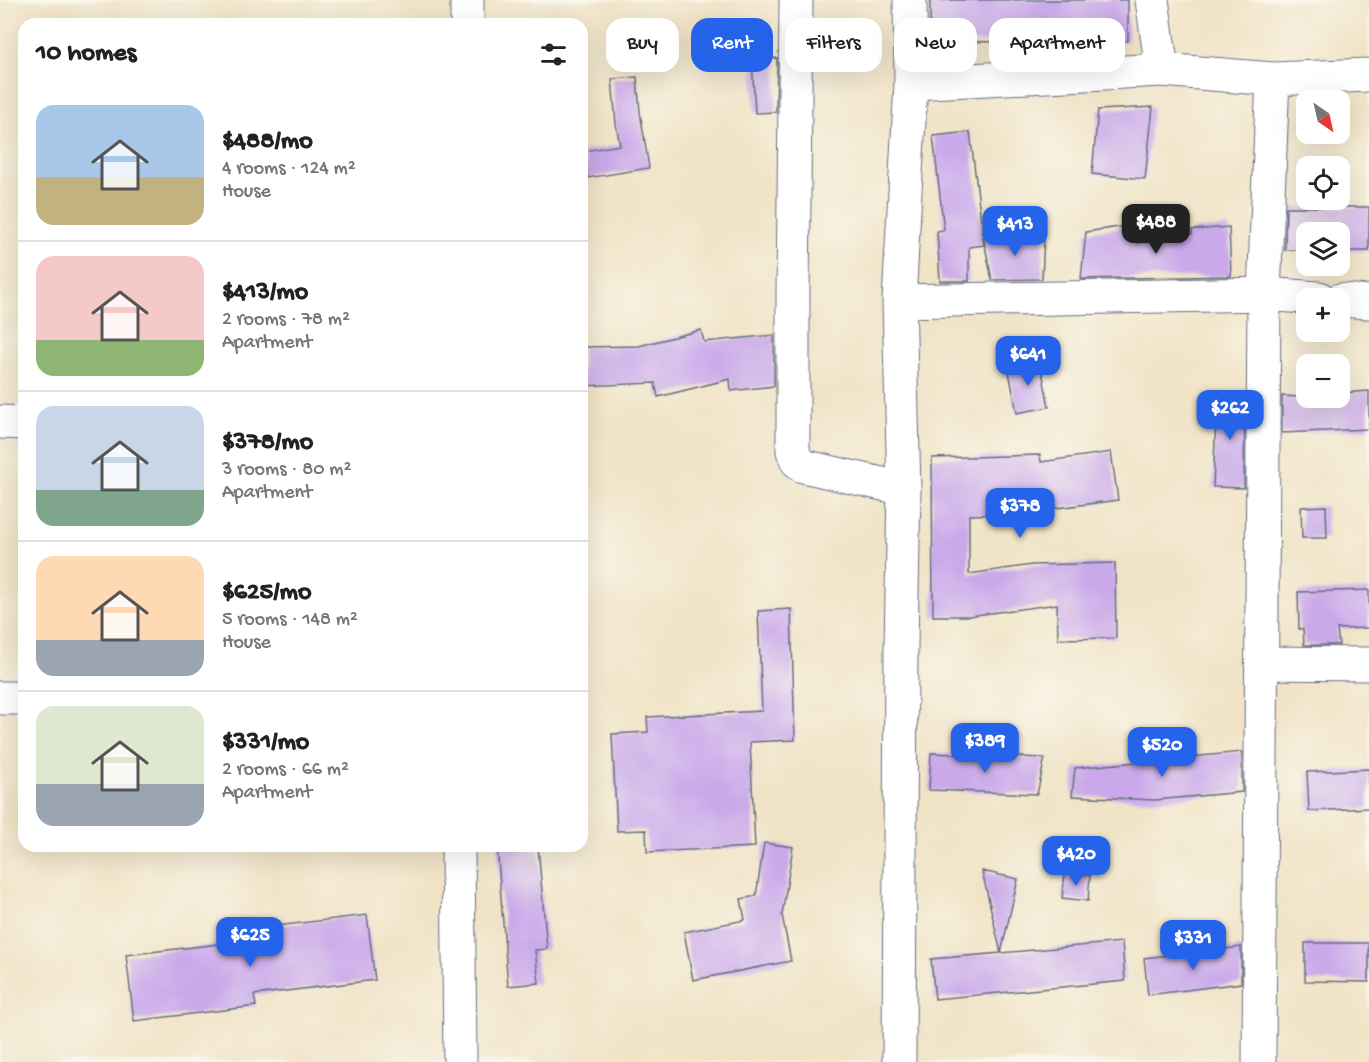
<!DOCTYPE html>
<meta charset="utf-8">
<style>
:root{--surface:#fff;--page:#f6f6f6;--text:#222;--muted:#767676;--line:#e0e0e0;--accent:#2563eb}
body{margin:0;font-family:"Gochi Hand",sans-serif;background:var(--page);color:var(--text);height:100vh;display:flex;flex-direction:column;font-size:22px;white-space:nowrap}
*{box-sizing:border-box;margin:0}
p{font-size:20px;color:var(--muted)}
.icon{flex:none;width:33px;height:33px;fill:none;stroke:currentColor;stroke-width:2;stroke-linecap:round;stroke-linejoin:round}
.map{position:relative;flex:1;overflow:hidden}
.details{position:absolute;left:18px;top:18px;width:570px;height:834px;display:flex;flex-direction:column;background:var(--surface);border-radius:18px;box-shadow:0 6px 24px #0002}
.details>*{flex:none}
.guide{position:absolute;left:606px;top:18px;width:570px;height:54px;display:flex;gap:12px}
.needle{width:39px;rotate:146deg}
.buttons{position:absolute;left:1296px;top:90px;display:grid;gap:12px}
.buttons a{display:grid;place-items:center;width:54px;height:54px;border-radius:12px;background:var(--surface);box-shadow:0 6px 24px #0002;font-size:30px}
.price{position:absolute;translate:-50% -51px;padding:0 14px;border-radius:12px;background:var(--accent);color:#fff;font-size:20px;line-height:39px;filter:drop-shadow(0 2px 3px #0008)}
.price::after{content:'';position:absolute;left:50%;top:36px;width:18px;height:14px;margin-left:-9px;background:inherit;clip-path:polygon(0 0,100% 0,50% 100%)}
.price.active{background:#222;color:#fff}
ul{padding:0;list-style:none}
li{display:flex;align-items:center;gap:18px;height:150px;padding:0 18px}
li+li{border-top:2px solid var(--line)}
li span{display:grid;place-items:center;flex:none;width:168px;height:120px;border-radius:18px;color:#555}
li>.icon{margin-inline-start:auto}
span .icon{width:72px;height:72px;fill:#fffc;stroke-width:1}
li b{font-size:26px}
h2{display:flex;justify-content:space-between;align-items:center;height:72px;padding:0 18px;font-size:26px}
.tag{padding:0 21px;border-radius:18px;background:var(--surface);box-shadow:0 6px 24px #0002;font-size:21px;line-height:54px}
.tag.active{background:var(--accent);color:#fff}
.map>svg:first-child{display:block}
.building{fill:#c9a9ea}
.lines{fill:none;stroke-linecap:round;stroke-linejoin:round}
.minor-casing{stroke:#666e82;stroke-width:35}
.minor{stroke:#fff;stroke-width:33}
</style>
<div class="map">
<svg width="1369" height="1062" viewBox="0 0 1369 1062">
<rect width="100%" height="100%" fill="#fbf7ec"/>
<filter id="ink" filterUnits="userSpaceOnUse"><feTurbulence type="fractalNoise" baseFrequency=".0167" numOctaves="2"/><feDisplacementMap in="SourceGraphic" scale="12" xChannelSelector="R" yChannelSelector="G"/><feConvolveMatrix kernelMatrix="1 2 1 2 8 2 1 2 1" color-interpolation-filters="sRGB"/></filter>
<filter id="wash" filterUnits="userSpaceOnUse"><feTurbulence type="fractalNoise" baseFrequency=".008" numOctaves="4" result="noise"/><feDisplacementMap in="SourceGraphic" scale="24" xChannelSelector="R" yChannelSelector="G"/><feGaussianBlur stdDeviation="1.35" result="paint"/><feColorMatrix in="noise" values="0 0 0 0 0 0 0 0 0 0 0 0 0 0 0 0 0 1.4 0 .05"/><feComposite in="paint" operator="in"/></filter>
<g filter="url(#wash)">
<rect width="100%" height="100%" fill="#f0e3c6"/>
<g id="blocks">
<!-- building -->
<path class="building" d="M 930,0 L 1128,0 L 1128,41 L 930,42 Z
M 777,58 L 776,112 L 755,113 L 752,59 Z
M 637,77 L 640,112 L 649,168 L 588,178 L 584,151 L 620,145 L 616,124 L 612,79 Z
M 1153,107 L 1145,179 L 1092,174 L 1098,110 Z
M 970,132 L 984,245 L 969,247 L 969,281 L 940,281 L 937,231 L 944,230 L 933,136 Z
M 1286,207 L 1369,207 L 1369,251 L 1340,251 L 1340,232 L 1306,232 L 1306,250 L 1285,250 Z
M 1140,224 L 1138,243 L 1192,234 L 1192,230 L 1229,227 L 1231,276 L 1081,279 L 1086,232 Z
M 983,236 L 1044,237 L 1042,279 L 992,280 Z
M 701,330 L 704,342 L 774,335 L 774,386 L 731,391 L 730,379 L 658,397 L 655,383 L 582,386 L 582,347 L 639,346 Z
M 1040,361 L 1049,407 L 1017,413 L 1008,367 Z
M 1369,391 L 1369,429 L 1282,433 L 1282,396 L 1300,397 L 1300,394 L 1306,394 L 1306,398 L 1340,398 L 1340,393 Z
M 1217,393 L 1245,394 L 1244,488 L 1213,487 Z
M 1111,452 L 1118,500 L 1042,510 L 1042,513 L 969,515 L 969,574 L 1032,565 L 1115,563 L 1116,638 L 1058,639 L 1057,604 L 969,616 L 933,616 L 932,458 L 1040,455 L 1041,462 Z
M 1326,506 L 1327,538 L 1302,538 L 1301,507 Z
M 1369,590 L 1369,628 L 1337,629 L 1339,645 L 1304,645 L 1303,629 L 1299,629 L 1298,592 Z
M 791,609 L 795,740 L 750,742 L 755,847 L 647,852 L 646,830 L 617,831 L 612,734 L 648,732 L 647,717 L 762,711 L 758,611 Z
M 1242,752 L 1242,792 L 1155,800 L 1072,796 L 1075,768 Z
M 931,753 L 1045,758 L 1037,794 L 929,790 Z
M 1369,769 L 1369,808 L 1309,811 L 1307,772 Z
M 764,843 L 793,847 L 782,915 L 791,961 L 693,980 L 684,932 L 745,920 L 741,899 L 756,896 Z
M 497,846 L 538,846 L 547,949 L 535,950 L 539,983 L 508,986 Z
M 982,871 L 1018,879 L 1001,953 L 1122,942 L 1125,981 L 935,999 L 931,959 L 1001,953 Z
M 1065,873 L 1090,875 L 1088,901 L 1062,898 Z
M 367,915 L 375,980 L 254,995 L 256,1006 L 134,1021 L 126,955 L 244,941 L 243,930 Z
M 1305,943 L 1369,943 L 1369,982 L 1305,981 Z
M 1241,947 L 1241,983 L 1148,995 L 1144,958 Z"/>
</g>
</g>
<g filter="url(#ink)">
<use href="#blocks" fill-opacity="0" stroke="#666e82" stroke-width="1.5"/>
<g class="lines">
<!-- minor casing -->
<g class="minor-casing">
<path id="minor" d="M 796,0 L 793,294 L 793,451 L 797,461 L 803,466 L 904,489
M 1152,0 L 1162,70
M 467,24 L 467,0
M 911,83 L 1162,70 L 1273,79 L 1369,75
M 1340,300 L 1369,302
M 899,301 L 1264,294 L 1319,298
M 0,422 L 24,423
M 1262,663 L 1369,664
M 0,698 L 24,698
M 458,846 L 460,1062
M 899,1062 L 901,647 L 904,489 L 899,301 L 911,83 L 910,0
M 1259,1062 L 1264,294 L 1273,79"/>
</g>
<!-- minor -->
<use href="#minor" class="minor"/>
</g>
</g>
</svg>
<div class="buttons">
<a><svg class="needle" viewBox="-14 -14 28 28"><path d="M0-13l5 13h-10z" fill="#e53935"/><path d="M0 13l5-13h-10z" fill="#767676"/></svg></a>
<a><svg class="icon" aria-label="locate" viewBox="0 0 24 24"><circle cx="12" cy="12" r="6"/><path d="M12 2v4M12 18v4M2 12h4M18 12h4"/></svg></a>
<a><svg class="icon" aria-label="layers" viewBox="0 0 24 24"><path d="M12 4l9 5-9 5-9-5zM3 14l9 5 9-5"/></svg></a>
<a>+</a>
<a>−</a>
</div>
<b class="price active" style="left:1156px;top:255px">$488</b>
<b class="price" style="left:1015px;top:257px">$413</b>
<b class="price" style="left:1028px;top:387px">$641</b>
<b class="price" style="left:1230px;top:441px">$262</b>
<b class="price" style="left:1020px;top:539px">$378</b>
<b class="price" style="left:985px;top:774px">$389</b>
<b class="price" style="left:1162px;top:778px">$520</b>
<b class="price" style="left:1076px;top:887px">$420</b>
<b class="price" style="left:250px;top:968px">$625</b>
<b class="price" style="left:1193px;top:971px">$331</b>
<div class="guide">
<a class="tag">Buy</a>
<a class="tag active">Rent</a>
<a class="tag">Filters</a>
<a class="tag">New</a>
<a class="tag">Apartment</a>
</div>
<section class="details">
<h2>10 homes<svg class="icon" aria-label="filters" viewBox="0 0 24 24"><path d="M4 7h16M4 17h16"/><circle cx="9" cy="7" r="2"/><circle cx="15" cy="17" r="2"/></svg></h2>
<ul>
<li><span style="background:linear-gradient(#a9c7e8 60%,#c2b280 0)"><svg class="icon" aria-label="home" viewBox="0 0 24 24"><path d="M3 11l9-7 9 7M6 9v11h12V9"/></svg></span><div><b>$488/mo</b><p>4 rooms · 124 m²</p><p>House</p></div></li>
<li><span style="background:linear-gradient(#f6c9c9 70%,#8fb573 0)"><svg class="icon" aria-label="home" viewBox="0 0 24 24"><path d="M3 11l9-7 9 7M6 9v11h12V9"/></svg></span><div><b>$413/mo</b><p>2 rooms · 78 m²</p><p>Apartment</p></div></li>
<li><span style="background:linear-gradient(#c9d6e8 70%,#7fa58c 0)"><svg class="icon" aria-label="home" viewBox="0 0 24 24"><path d="M3 11l9-7 9 7M6 9v11h12V9"/></svg></span><div><b>$378/mo</b><p>3 rooms · 80 m²</p><p>Apartment</p></div></li>
<li><span style="background:linear-gradient(#ffd9b3 70%,#9aa5b1 0)"><svg class="icon" aria-label="home" viewBox="0 0 24 24"><path d="M3 11l9-7 9 7M6 9v11h12V9"/></svg></span><div><b>$625/mo</b><p>5 rooms · 148 m²</p><p>House</p></div></li>
<li><span style="background:linear-gradient(#dfe7d0 65%,#9aa5b1 0)"><svg class="icon" aria-label="home" viewBox="0 0 24 24"><path d="M3 11l9-7 9 7M6 9v11h12V9"/></svg></span><div><b>$331/mo</b><p>2 rooms · 66 m²</p><p>Apartment</p></div></li>
</ul>
</section>
</div>
